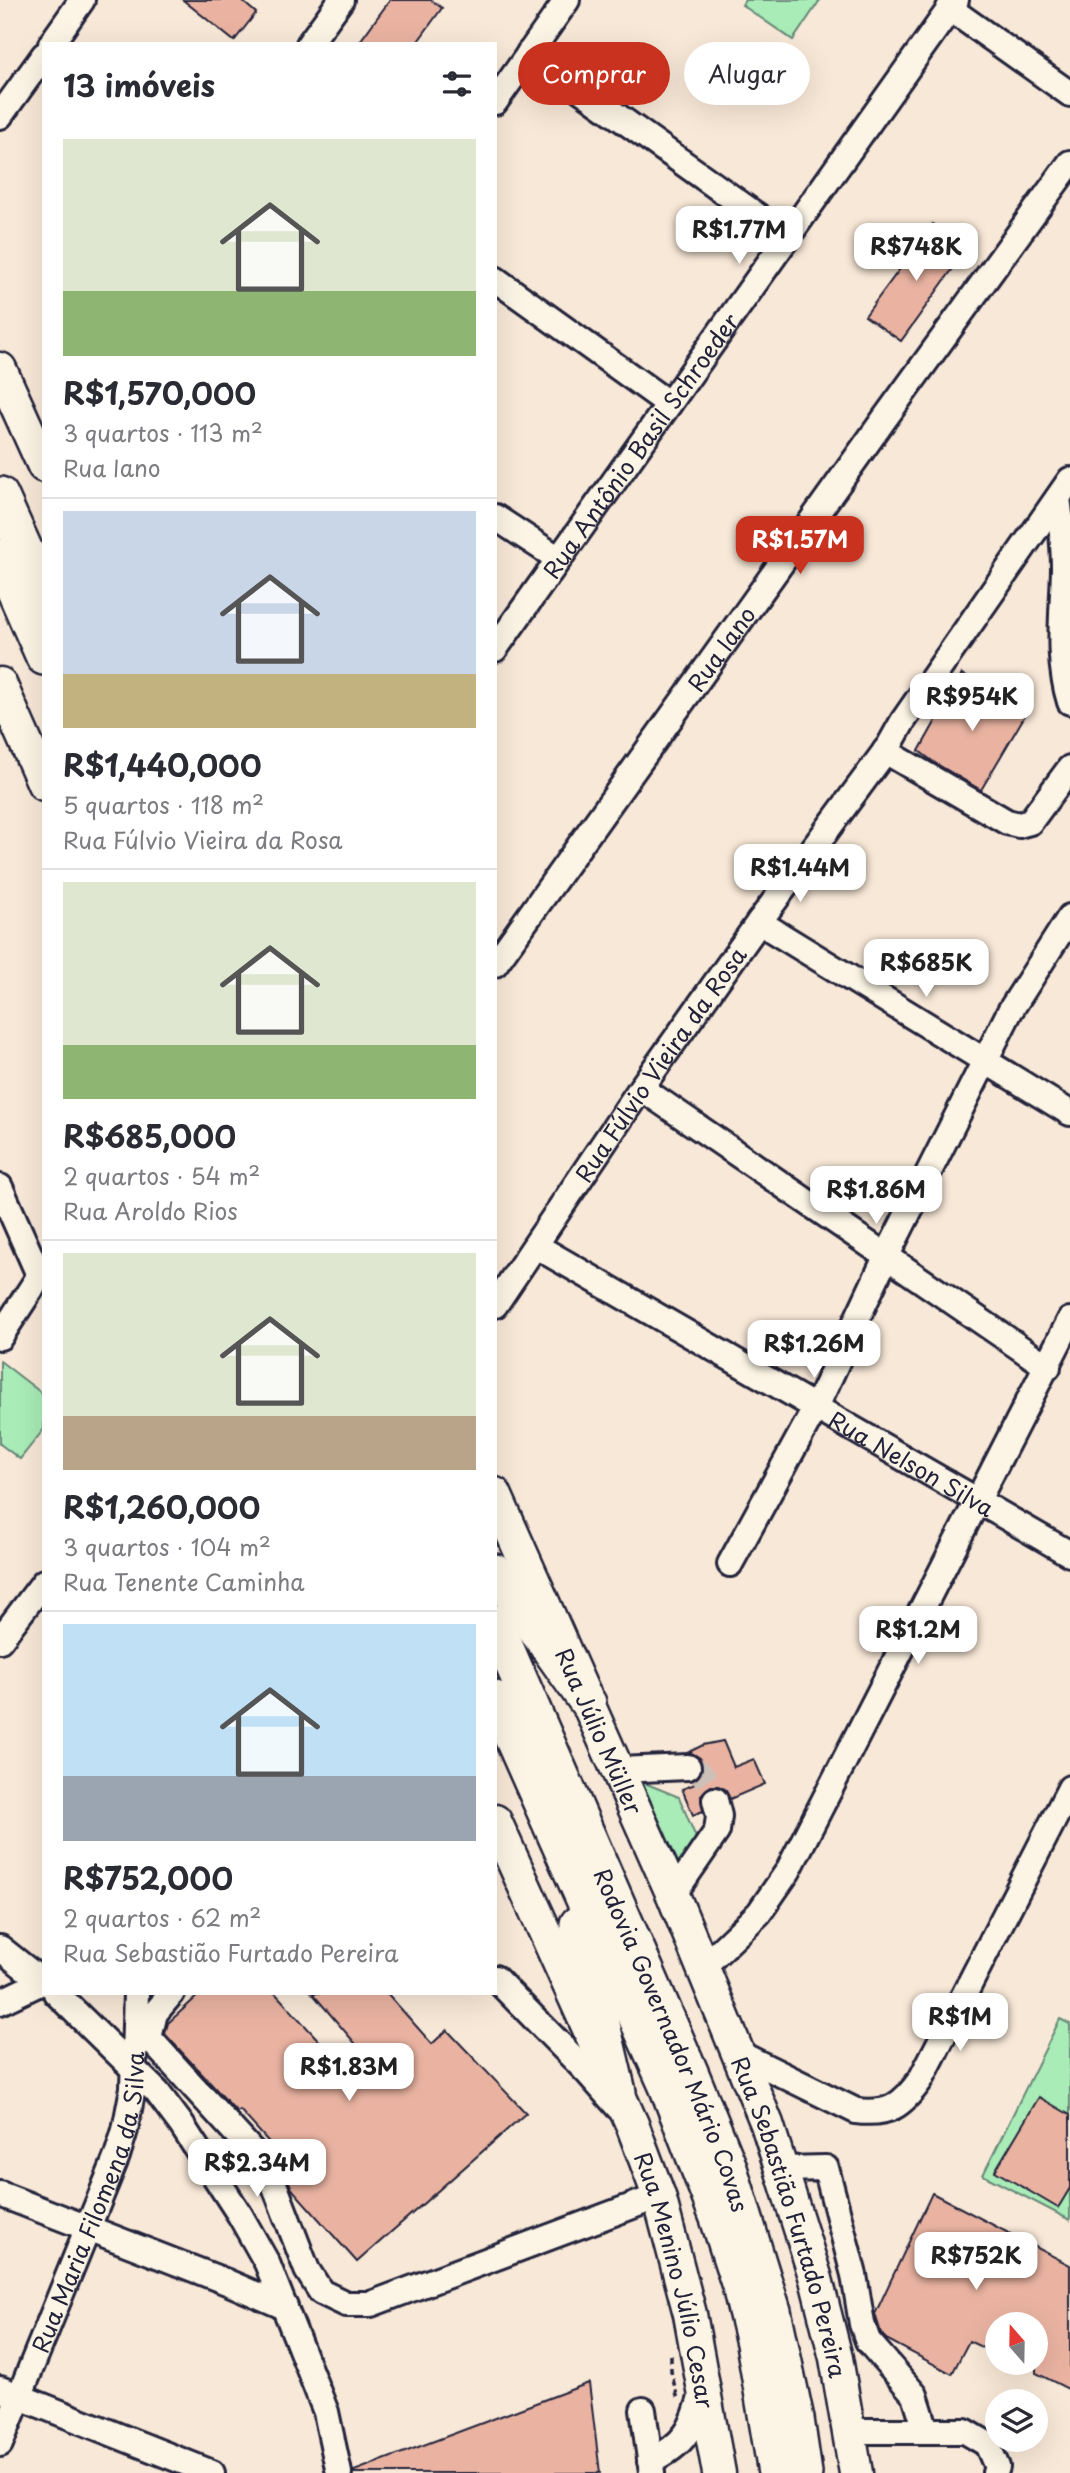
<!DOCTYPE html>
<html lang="pt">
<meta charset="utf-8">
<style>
:root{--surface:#fff;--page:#f2f2f3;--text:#2b2b33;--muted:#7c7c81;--line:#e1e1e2;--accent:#c8321e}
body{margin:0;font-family:"Playpen Sans",sans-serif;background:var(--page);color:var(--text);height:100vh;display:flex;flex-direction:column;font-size:26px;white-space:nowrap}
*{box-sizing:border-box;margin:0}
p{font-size:23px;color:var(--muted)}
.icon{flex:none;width:38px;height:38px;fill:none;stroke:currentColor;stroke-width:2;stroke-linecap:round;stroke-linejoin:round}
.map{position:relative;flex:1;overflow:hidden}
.sheet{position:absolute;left:42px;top:42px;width:455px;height:1953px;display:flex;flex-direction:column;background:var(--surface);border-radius:0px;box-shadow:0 7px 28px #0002}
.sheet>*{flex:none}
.top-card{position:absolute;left:518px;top:42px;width:446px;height:63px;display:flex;gap:14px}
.needle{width:46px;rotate:340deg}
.fabs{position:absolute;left:985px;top:2312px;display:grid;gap:14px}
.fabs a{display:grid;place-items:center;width:63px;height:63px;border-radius:50%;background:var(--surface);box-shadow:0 7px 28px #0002;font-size:35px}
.price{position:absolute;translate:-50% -60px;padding:0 16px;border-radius:14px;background:#fff;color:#222;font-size:23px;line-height:46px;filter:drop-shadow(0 2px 4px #0008)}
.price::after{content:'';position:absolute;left:50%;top:42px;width:21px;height:16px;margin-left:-10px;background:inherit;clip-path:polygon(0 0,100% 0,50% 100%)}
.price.selected{background:var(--accent);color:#fff}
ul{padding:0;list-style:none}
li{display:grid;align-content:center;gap:14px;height:371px;padding:0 21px}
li+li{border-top:2px solid var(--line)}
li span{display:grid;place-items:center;height:217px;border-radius:0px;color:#555}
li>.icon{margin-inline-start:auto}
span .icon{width:126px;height:126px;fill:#fffc;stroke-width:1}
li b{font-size:30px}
h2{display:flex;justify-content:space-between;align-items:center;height:84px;padding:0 21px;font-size:30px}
.pill{padding:0 24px;border-radius:32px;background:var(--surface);box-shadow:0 7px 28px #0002;font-size:24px;line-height:63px}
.pill.selected{background:var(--accent);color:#fff}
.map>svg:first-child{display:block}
.green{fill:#a9ecb7;stroke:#668779;stroke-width:2}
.building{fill:#eab3a1;stroke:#22223b;stroke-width:2}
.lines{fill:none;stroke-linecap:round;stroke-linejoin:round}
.minor-tunnel{stroke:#cdc0b8;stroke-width:24;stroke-dasharray:24 12;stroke-linecap:butt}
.minor-casing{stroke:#22223b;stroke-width:30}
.major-casing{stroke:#22223b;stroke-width:37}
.highway-casing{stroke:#22223b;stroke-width:40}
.path{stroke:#22223b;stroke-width:3.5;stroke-dasharray:7 5;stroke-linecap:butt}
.minor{stroke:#fcf5e5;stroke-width:24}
.major{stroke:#fcf5e5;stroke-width:32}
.highway{stroke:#fcf5e5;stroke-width:35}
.labels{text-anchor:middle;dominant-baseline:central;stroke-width:6;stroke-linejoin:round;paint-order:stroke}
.street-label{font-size:23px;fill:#22223b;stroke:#fcf5e5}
</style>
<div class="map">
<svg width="1070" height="2473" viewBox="0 0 1070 2473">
<rect width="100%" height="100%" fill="#f8e8d7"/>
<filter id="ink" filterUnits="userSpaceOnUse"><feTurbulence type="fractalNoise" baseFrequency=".0143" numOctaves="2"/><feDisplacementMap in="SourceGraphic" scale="14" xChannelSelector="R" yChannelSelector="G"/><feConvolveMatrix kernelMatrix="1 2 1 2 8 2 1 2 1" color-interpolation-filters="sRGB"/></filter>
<g filter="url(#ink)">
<!-- green -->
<path class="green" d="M 745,0 L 820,0 L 793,40 L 742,5 Z
M 0,1361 L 44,1395 L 44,1429 L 20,1459 L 0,1444 Z
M 642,1782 L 679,1797 L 700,1847 L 682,1871 Z
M 1060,2019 L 1070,2024 L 1070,2220 L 983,2175 Z"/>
<!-- building -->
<path class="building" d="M 183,0 L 241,0 L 256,13 L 234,41 Z
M 390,0 L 431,0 L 442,8 L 416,44 L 358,44 Z
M 933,224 L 967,249 L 901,341 L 865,316 Z
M 962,674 L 993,695 L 1027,712 L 981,790 L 935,763 L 919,751 Z
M 723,1741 L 734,1767 L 754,1759 L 765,1784 L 730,1799 L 725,1789 L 718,1786 L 711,1786 L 701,1795 L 703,1811 L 693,1815 L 682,1789 L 695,1784 L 693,1781 L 701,1774 L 703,1766 L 700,1758 L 689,1752 L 703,1745 Z
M 201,1993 L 275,1993 L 348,2072 L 366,2056 L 312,1993 L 387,1993 L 432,2044 L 447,2030 L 526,2113 L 357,2262 L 292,2189 L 286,2175 L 293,2169 L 240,2110 L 237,2112 L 165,2034 L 168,2023 Z
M 1039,2097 L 1070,2115 L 1070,2188 L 1058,2208 L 995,2171 Z
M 932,2193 L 1070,2265 L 1070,2390 L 1036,2373 L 1036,2324 L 998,2324 L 998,2355 L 969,2341 L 952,2374 L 886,2339 L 881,2333 L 875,2314 Z
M 589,2383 L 600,2473 L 353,2473 L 354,2471 Z"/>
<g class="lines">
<!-- minor-tunnel -->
<path class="minor-tunnel" d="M 688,1767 C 705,1772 709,1784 715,1800"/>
<!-- minor casing -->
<g class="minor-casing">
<g id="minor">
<path d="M 949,8 L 1070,94"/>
<path d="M 51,44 L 82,0"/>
<path d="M 309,44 L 341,0"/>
<path d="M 529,53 L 787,237"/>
<path d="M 495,102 L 567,0"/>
<path d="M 0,116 L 44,55"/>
<path d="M 495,279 L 669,404"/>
<path d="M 1058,498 C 1061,521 1064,545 1064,568 C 1063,614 1056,657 1070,702"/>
<path d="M 495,517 L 559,559"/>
<path id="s1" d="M 495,649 L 956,0"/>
<path d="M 885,751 L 1007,822 L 1019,825 L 1030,822 L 1070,768"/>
<path d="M 759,922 L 1070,1113"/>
<path id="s2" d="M 495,964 L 885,418 L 1070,163"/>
<path d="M 641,1088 L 1048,1367"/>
<path d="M 0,1187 L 39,1275"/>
<path id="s3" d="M 536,1246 L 1070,1554"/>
<path id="s4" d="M 495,1305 L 641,1088 L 759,922 L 889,746 L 903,721 L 1070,480"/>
<path d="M 0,1337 L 44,1269"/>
<path d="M 730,1564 L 816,1407 L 886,1257 L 1010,1011 L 1070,917"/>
<path d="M 0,1640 L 44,1582"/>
<path d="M 619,1770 L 688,1767"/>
<path d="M 673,1895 L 717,1831 L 719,1816 L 715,1800"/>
<path d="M 0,1948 L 44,1983"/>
<path d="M 703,1967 L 759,1913 L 788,1871 L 1070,1320"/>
<path d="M 495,1978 L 588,2073 L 618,2107"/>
<path d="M 56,1993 L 157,2092 L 181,2124 L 240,2215 L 267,2263 L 326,2412 L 339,2473"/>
<path d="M 172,1993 L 155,2013 L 149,2038 L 254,2153 L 274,2184 L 307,2270 L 321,2292 L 346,2304 L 371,2304 L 659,2196"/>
<path d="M 0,2002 L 44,1981"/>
<path d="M 738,2053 L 856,2111 C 889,2115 902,2106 921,2079 L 1070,1788"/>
<path d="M 783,2169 L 826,2168 L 854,2275 L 862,2324 L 868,2341 L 915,2395 L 926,2430"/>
<path d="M 0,2194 L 227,2282 L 285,2307"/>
<path d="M 0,2389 L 212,2473"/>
<path d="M 643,2410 L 652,2473"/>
<path d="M 850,2431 L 965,2431 L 987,2444 L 997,2467 L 995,2473"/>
<path id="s5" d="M 0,2444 L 117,2156 L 125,2130 L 133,2088 L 136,1993"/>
<path d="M 650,2461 C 687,2444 692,2428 703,2391"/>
</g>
</g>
<!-- major casing -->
<g class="major-casing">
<g id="major">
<path d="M 0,369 L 44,466"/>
<path d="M 0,684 L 44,784"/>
<path id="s6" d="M 495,1494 L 673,1895 L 767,2124 L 816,2279 L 836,2358 L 856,2473"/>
<path id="s7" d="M 495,1821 L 632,2124 L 659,2196 L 690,2314 L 719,2473"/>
</g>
</g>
<!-- highway casing -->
<g class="highway-casing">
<g id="highway">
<path d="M 0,495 L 44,593"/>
<path d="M 0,557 L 44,657"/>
<path d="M 495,1572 L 588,1703"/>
<path id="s8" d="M 495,1623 L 690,2072 L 728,2165 L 773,2311 L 796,2419 L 804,2473"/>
<path d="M 495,1699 L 667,2086 L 718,2218 L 740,2286 L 754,2343 L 776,2473"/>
<path d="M 578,1924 L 618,2092"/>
</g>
</g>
<!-- path -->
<path class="path" d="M 671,2355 L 671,2371 L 678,2400"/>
<!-- minor -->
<use href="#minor" class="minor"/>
<!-- major -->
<use href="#major" class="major"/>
<!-- highway -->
<use href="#highway" class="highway"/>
</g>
</g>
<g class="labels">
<!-- street labels -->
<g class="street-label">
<text stroke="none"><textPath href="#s1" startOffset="250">Rua Antônio Basil Schroeder</textPath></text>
<text stroke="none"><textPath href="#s2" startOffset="388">Rua Iano</textPath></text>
<text stroke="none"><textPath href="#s4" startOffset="292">Rua Fúlvio Vieira da Rosa</textPath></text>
<text stroke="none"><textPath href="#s3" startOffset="434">Rua Nelson Silva</textPath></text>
<text stroke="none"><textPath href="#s6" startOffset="259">Rua Júlio Müller</textPath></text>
<text stroke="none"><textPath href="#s8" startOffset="453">Rodovia Governador Mário Covas</textPath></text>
<text stroke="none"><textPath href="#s5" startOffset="259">Rua Maria Filomena da Silva</textPath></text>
<text stroke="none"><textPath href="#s6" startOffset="782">Rua Sebastião Furtado Pereira</textPath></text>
<text stroke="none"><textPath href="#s7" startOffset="495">Rua Menino Júlio Cesar</textPath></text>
</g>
</g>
</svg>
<div class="fabs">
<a><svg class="needle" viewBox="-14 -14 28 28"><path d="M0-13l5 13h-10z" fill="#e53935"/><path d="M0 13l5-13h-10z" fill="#7c7c81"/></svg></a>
<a><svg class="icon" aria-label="layers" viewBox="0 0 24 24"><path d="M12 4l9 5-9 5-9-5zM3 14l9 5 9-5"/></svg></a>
</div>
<b class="price" style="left:739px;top:266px">R$1.77M</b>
<b class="price" style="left:916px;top:283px">R$748K</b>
<b class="price selected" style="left:800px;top:576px">R$1.57M</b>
<b class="price" style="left:972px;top:733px">R$954K</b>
<b class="price" style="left:800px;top:904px">R$1.44M</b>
<b class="price" style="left:926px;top:999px">R$685K</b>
<b class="price" style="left:876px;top:1226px">R$1.86M</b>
<b class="price" style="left:814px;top:1380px">R$1.26M</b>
<b class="price" style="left:918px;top:1666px">R$1.2M</b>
<b class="price" style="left:960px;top:2053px">R$1M</b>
<b class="price" style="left:349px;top:2103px">R$1.83M</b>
<b class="price" style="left:257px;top:2199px">R$2.34M</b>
<b class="price" style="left:976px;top:2292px">R$752K</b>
<div class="top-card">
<a class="pill selected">Comprar</a>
<a class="pill">Alugar</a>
</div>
<section class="sheet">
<h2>13 imóveis<svg class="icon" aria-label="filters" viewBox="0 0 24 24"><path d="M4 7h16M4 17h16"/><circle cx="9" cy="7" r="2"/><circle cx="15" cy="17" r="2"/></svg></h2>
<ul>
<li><span style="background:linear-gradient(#dfe7d0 70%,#8fb573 0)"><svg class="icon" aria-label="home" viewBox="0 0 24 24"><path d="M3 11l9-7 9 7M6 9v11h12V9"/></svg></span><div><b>R$1,570,000</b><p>3 quartos · 113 m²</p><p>Rua Iano</p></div></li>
<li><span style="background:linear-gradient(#c9d6e8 75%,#c2b280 0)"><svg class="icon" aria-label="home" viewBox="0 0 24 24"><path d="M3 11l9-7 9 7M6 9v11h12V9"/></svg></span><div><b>R$1,440,000</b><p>5 quartos · 118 m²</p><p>Rua Fúlvio Vieira da Rosa</p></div></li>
<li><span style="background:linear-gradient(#dfe7d0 75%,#8fb573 0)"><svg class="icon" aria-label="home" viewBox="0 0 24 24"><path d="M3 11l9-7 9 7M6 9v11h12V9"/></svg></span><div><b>R$685,000</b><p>2 quartos · 54 m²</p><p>Rua Aroldo Rios</p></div></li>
<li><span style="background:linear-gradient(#dfe7d0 75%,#b9a48a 0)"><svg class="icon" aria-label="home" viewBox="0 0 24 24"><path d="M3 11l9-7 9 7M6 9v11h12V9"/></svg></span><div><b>R$1,260,000</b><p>3 quartos · 104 m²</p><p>Rua Tenente Caminha</p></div></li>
<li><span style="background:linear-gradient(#bfe0f5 70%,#9aa5b1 0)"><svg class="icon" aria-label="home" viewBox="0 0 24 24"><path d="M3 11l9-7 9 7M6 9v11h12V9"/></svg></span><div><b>R$752,000</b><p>2 quartos · 62 m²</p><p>Rua Sebastião Furtado Pereira</p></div></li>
</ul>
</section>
</div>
